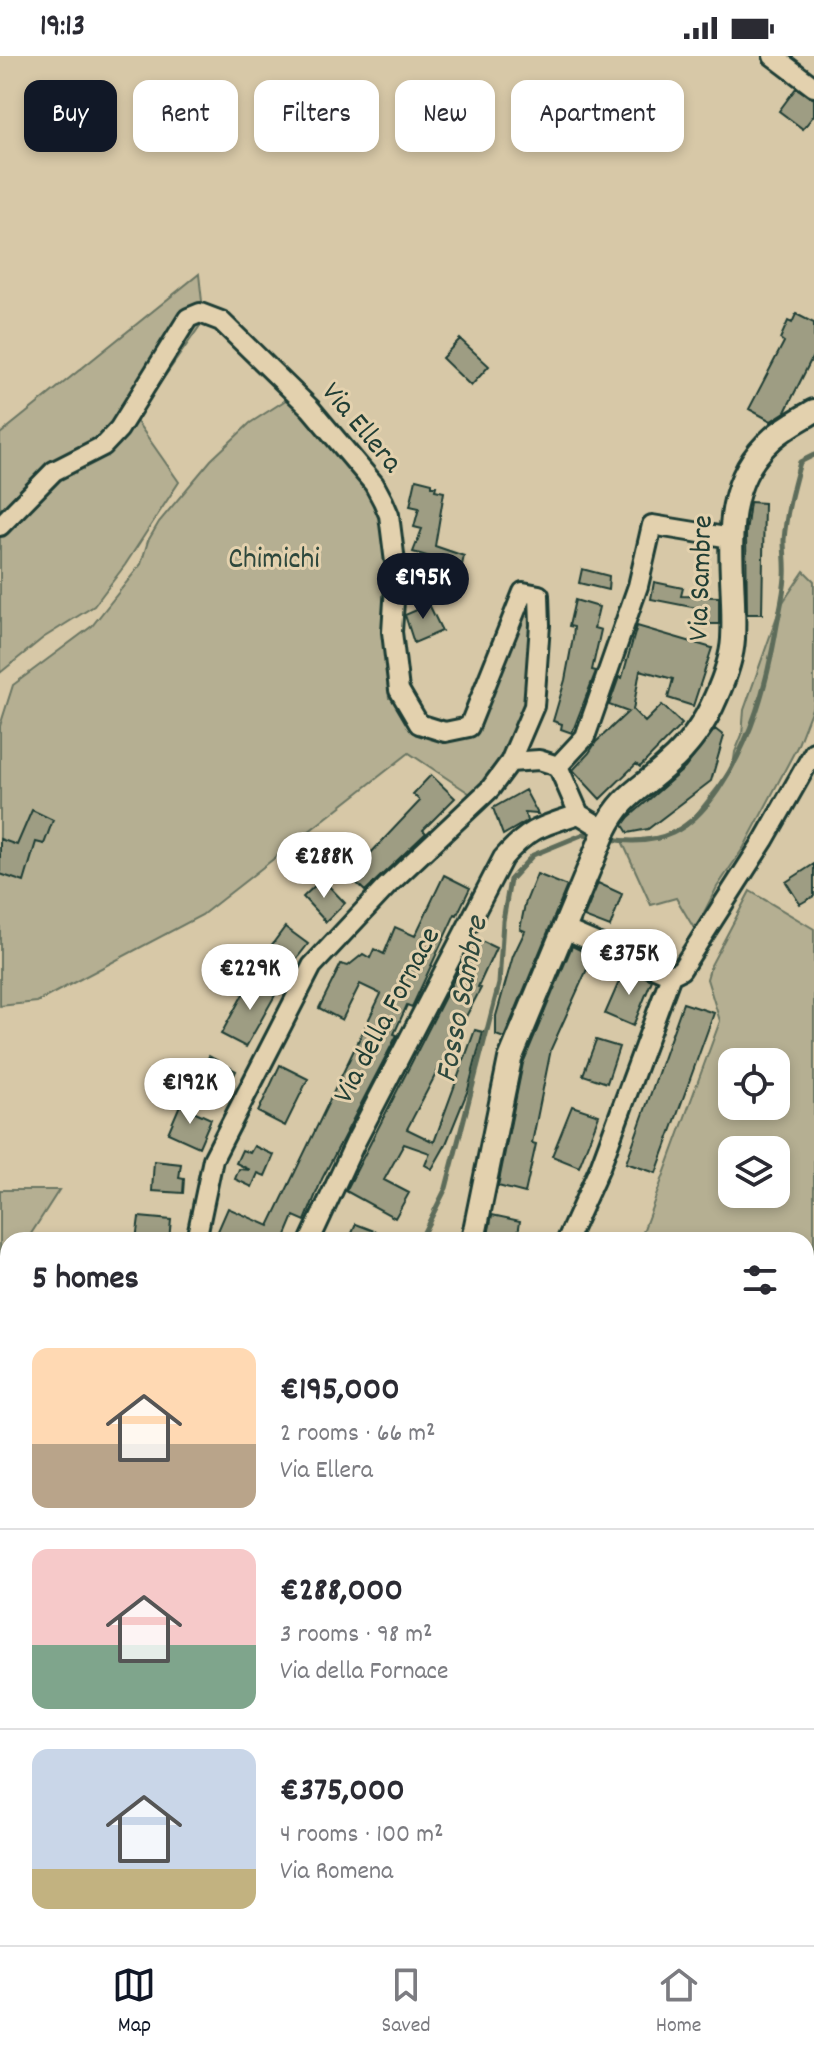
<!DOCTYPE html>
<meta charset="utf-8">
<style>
:root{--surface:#fff;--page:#f2f2f3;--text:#2b2b33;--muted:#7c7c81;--line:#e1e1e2;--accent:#111827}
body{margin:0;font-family:Dekko,sans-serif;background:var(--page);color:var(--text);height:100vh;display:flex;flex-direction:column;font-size:30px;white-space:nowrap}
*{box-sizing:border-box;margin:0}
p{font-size:26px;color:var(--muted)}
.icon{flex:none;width:44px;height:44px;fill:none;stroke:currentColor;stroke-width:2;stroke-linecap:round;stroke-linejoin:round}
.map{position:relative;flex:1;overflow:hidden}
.details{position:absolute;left:0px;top:1176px;width:814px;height:714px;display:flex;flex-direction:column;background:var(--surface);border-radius:24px 24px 0 0;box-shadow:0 4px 12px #0003}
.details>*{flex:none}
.top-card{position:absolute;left:24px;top:24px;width:766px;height:72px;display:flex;gap:16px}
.tools{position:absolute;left:718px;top:992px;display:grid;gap:16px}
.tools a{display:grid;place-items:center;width:72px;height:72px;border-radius:16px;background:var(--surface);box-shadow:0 4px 12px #0003;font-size:40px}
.price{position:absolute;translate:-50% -68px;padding:0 18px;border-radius:28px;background:#fff;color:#222;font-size:26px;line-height:52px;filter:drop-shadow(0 2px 4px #0008)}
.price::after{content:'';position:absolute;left:50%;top:48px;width:24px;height:18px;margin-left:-12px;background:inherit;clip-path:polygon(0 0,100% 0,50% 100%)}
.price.selected{background:var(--accent);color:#fff}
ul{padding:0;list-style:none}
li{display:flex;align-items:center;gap:24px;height:200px;padding:0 32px}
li+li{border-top:2px solid var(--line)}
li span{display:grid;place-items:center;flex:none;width:224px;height:160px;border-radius:16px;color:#555}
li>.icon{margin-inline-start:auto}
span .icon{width:96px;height:96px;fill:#fffc;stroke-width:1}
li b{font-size:34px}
h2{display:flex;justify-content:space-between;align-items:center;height:96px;padding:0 32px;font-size:34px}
.pill{padding:0 28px;border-radius:16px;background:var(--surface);box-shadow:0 4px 12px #0003;font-size:28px;line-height:72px}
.pill.selected{background:var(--accent);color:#fff}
.status{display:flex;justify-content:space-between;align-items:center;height:56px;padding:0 40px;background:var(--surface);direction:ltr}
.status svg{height:22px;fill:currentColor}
.menu{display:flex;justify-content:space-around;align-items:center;height:112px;border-top:2px solid var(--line);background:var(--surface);font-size:22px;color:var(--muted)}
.menu a{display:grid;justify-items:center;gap:4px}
.menu .selected{color:var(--accent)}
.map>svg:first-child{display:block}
.green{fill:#b5af92;stroke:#6a7663;stroke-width:2;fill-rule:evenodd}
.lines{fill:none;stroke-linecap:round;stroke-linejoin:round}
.stream{stroke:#5d6c5a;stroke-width:5}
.building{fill:#9e9d83;stroke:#1f3d34;stroke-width:2}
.minor-casing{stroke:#1f3d34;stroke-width:24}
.tertiary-casing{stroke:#1f3d34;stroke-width:28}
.minor{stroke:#e3d1ae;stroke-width:18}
.tertiary{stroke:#e3d1ae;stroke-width:22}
.labels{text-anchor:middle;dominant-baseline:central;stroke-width:6;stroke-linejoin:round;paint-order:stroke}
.street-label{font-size:30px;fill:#1f3d34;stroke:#e3d1ae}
.park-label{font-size:30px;fill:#2e483d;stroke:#e3d1ae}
.water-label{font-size:32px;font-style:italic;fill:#2e493e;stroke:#e3d1ae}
</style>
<div class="status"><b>19:13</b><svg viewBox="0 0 49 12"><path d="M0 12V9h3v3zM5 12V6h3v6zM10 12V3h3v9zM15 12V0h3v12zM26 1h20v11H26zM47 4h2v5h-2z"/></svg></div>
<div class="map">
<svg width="814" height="1889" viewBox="0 0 814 1889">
<rect width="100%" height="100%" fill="#d7c8a7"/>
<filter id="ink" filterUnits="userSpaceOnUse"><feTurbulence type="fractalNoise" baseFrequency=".0125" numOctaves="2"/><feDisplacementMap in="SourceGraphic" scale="16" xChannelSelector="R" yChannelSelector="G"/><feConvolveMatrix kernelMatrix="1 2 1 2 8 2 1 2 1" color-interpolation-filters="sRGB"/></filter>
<g filter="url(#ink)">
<!-- green -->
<path class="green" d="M 199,218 L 204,264 L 135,363 L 179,426 L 125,509 L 94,550 L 43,582 L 0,617 L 0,378 Z
M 289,342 L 328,380 L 374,442 L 389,507 L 383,573 L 389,642 L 398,642 L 419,674 L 463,680 L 526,543 L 534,546 L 526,647 L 501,704 L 472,739 L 409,697 L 202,859 L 37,946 L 0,950 L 0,670 L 13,629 L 92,570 L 141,508 L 148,485 L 159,466 L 211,404 L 250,367 Z
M 804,515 L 814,525 L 814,647 L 797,691 L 744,791 L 717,831 L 695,874 L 676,842 L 651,849 L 622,785 L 668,780 L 687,770 L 733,711 L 735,696 L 742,679 L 744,654 L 781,549 Z
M 750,835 L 814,873 L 814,1352 L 806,1363 L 806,1184 L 640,1184 L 720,965 L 707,923 L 711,909 ZM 732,1006 L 776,1006 L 776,1050 L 732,1050 ZM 732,1094 L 776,1094 L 776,1138 L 732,1138 Z
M 0,1134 L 59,1134 L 27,1184 L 8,1184 L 8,1213 L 0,1225 Z
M 0,1352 L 8,1357 L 8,1453 L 0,1451 Z
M 806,1443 L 814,1468 L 814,1656 L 806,1650 Z
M 8,1509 L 8,1852 L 6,1853 L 0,1852 L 0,1523 L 3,1511 Z
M 814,1787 L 812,1889 L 720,1889 L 730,1882 L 806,1882 L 806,1792 Z
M 179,1882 L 599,1882 L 604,1889 L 177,1889 Z"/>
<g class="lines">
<!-- stream -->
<path class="stream" d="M 610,783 C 661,791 690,775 718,734 C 752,684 767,628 777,569 C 780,553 784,537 785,521 C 786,509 784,496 784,484 C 786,457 793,432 800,406 L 814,399
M 420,1184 L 446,1132 L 499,928 L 503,865 L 510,824 L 533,799 L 584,778 L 596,780
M 0,1462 L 8,1466
M 806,1644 L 814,1649
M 65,1889 L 69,1882"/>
</g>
<!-- building -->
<path class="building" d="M 796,32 L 814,43 L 814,59 L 803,73 L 779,55 Z
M 796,258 L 814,267 L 814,298 L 785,356 L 771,365 L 749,353 L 784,286 L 780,283 L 788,265 L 792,267 Z
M 460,283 L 489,310 L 471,330 L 442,302 Z
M 416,423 L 432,427 L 432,430 L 436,430 L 435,434 L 444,436 L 435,490 L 464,500 L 462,509 L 454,507 L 448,522 L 436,520 L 441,504 L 413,496 L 422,473 L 414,471 L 419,452 L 410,450 Z
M 750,446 L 764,447 L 762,558 L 747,558 L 746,477 Z
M 582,513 L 609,520 L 608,534 L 579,527 Z
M 654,526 L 683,532 L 681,540 L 719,541 L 719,568 L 697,568 L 697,552 L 651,543 Z
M 425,540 L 442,575 L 414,587 L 405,559 L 417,554 L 415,545 Z
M 575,544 L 599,551 L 594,572 L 601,574 L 592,614 L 596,615 L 572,677 L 561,673 L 562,668 L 553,665 L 565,624 L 573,582 L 574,571 L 569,570 Z
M 637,570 L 712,592 L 693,650 L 668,642 L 673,623 L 640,614 L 633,654 L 645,666 L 662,649 L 682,668 L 640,711 L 636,708 L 600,743 L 573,714 L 589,697 L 596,686 L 628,656 L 609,649 L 619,621 L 622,622 Z
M 715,673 L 724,680 L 711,725 L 648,773 L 628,777 L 623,769 L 629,761 L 685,712 Z
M 431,719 L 455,742 L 423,774 L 426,777 L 365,835 L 349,820 L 420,745 L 413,738 Z
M 525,734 L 538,758 L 525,757 L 527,765 L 503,779 L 493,752 Z
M 32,754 L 53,764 L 44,788 L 36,786 L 24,826 L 0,818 L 0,783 L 17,789 Z
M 814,808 L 814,840 L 800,848 L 786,826 Z
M 537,818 L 567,830 L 504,982 L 496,979 L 496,960 L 513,900 L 525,875 L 520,873 L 525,848 Z
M 444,819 L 470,832 L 457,859 L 455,858 L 412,951 L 407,949 L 394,978 L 397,979 L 322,1123 L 305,1165 L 294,1160 L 284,1184 L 214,1184 L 228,1152 L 269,1170 L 381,938 L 360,928 L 342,964 L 319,952 L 341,908 L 348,910 L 363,898 L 370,902 L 374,893 L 384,898 L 395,871 L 415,880 Z
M 322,823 L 345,847 L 326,866 L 303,841 Z
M 598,827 L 622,838 L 610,871 L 584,861 Z
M 285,871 L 308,888 L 290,911 L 268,894 Z
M 475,882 L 496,892 L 478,931 L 481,932 L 407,1073 L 434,1086 L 475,974 L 483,976 L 468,1034 L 446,1088 L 432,1113 L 425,1109 L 430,1097 L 404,1088 L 384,1124 L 409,1137 L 395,1162 L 346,1135 Z
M 572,890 L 593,900 L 551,993 L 532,1087 L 536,1088 L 525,1137 L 498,1130 L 523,1007 Z
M 625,912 L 652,924 L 633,970 L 605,958 Z
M 253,920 L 278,934 L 246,991 L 221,978 Z
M 683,947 L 714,957 L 656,1117 L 626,1107 Z
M 596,984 L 619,991 L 607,1027 L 583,1019 Z
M 209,1000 L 236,1015 L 224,1039 L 196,1025 Z
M 280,1009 L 308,1023 L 285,1070 L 258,1056 Z
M 180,1049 L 211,1063 L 199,1091 L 168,1077 Z
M 572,1050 L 599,1059 L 579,1111 L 552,1100 Z
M 254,1090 L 274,1099 L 265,1120 L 258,1117 L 252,1131 L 235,1123 L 239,1113 L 250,1114 L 236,1107 L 242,1094 L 250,1097 Z
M 154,1105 L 181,1108 L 179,1122 L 184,1123 L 183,1137 L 152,1135 Z
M 492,1159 L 520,1165 L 517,1184 L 487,1184 Z
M 139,1161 L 171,1164 L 169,1184 L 136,1184 Z
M 356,1168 L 395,1183 L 395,1184 L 349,1184 Z"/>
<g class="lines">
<!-- minor casing -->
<g class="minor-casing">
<path id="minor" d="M 773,0 L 814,31
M 0,470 L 54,415 L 103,390 L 119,373 L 188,262 L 200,257 L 221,265 L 310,352 L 374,428 L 383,445 L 389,459 L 396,514 L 392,576 L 399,634 L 419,668 L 445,676 L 469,671 L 523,536 L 539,539 L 540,569 L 534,650 L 510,706 L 490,733 L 387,830 L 312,910 L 213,1103 L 196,1184
M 510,706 L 539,704 L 558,710 L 579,758 L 605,774
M 558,710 L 585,681 L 638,530 L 652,469 L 731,482
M 564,873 L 671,919 L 681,914 L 764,784 L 814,696
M 310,1184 L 356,1085 L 503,802 C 529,772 543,770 579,758
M 567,1184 L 600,1111 L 671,919
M 0,1255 L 8,1260
M 0,1497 L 8,1494"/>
</g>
<!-- tertiary casing -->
<g class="tertiary-casing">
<path id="tertiary" d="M 473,1184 L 510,1003 L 605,774 C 622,739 640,734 667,709 C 688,691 705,667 716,641 C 724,623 732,602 733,583 C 737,513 712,435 773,382 C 785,371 801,363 814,355
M 609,1882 L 615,1889"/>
</g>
<!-- minor -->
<use href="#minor" class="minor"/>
<!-- tertiary -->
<use href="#tertiary" class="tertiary"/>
</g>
</g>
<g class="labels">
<!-- street labels -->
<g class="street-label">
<text transform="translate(360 373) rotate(50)">Via Ellera</text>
<text transform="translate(703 522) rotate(-88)">Via Sambre</text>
<text transform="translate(389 960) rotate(-62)">Via della Fornace</text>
</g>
<!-- park labels -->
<g class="park-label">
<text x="274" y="505">Chimichi</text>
</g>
<!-- water labels -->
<g class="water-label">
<text transform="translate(464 944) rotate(-79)">Fosso Sambre</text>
</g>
</g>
</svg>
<div class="tools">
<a><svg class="icon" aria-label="locate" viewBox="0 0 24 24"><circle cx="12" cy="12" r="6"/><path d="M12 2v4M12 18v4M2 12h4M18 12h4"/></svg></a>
<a><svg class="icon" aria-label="layers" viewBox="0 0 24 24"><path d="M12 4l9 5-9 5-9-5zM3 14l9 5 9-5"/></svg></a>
</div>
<b class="price selected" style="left:423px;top:565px">€195K</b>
<b class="price" style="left:324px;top:844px">€288K</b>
<b class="price" style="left:629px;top:941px">€375K</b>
<b class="price" style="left:250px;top:956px">€229K</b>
<b class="price" style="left:190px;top:1070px">€192K</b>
<div class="top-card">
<a class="pill selected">Buy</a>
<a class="pill">Rent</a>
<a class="pill">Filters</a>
<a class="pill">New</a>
<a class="pill">Apartment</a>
</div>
<section class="details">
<h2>5 homes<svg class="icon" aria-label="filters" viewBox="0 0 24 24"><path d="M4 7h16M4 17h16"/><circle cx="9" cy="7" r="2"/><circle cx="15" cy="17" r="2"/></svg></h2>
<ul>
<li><span style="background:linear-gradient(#ffd9b3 60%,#b9a48a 0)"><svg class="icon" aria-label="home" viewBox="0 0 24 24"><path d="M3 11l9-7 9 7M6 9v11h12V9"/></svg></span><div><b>€195,000</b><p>2 rooms · 66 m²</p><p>Via Ellera</p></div></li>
<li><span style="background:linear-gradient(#f6c9c9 60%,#7fa58c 0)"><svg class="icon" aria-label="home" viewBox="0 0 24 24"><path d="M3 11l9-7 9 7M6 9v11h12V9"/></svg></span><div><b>€288,000</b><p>3 rooms · 98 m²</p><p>Via della Fornace</p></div></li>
<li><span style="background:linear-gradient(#c9d6e8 75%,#c2b280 0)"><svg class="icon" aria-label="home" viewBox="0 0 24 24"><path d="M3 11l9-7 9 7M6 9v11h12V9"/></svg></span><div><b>€375,000</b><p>4 rooms · 100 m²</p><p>Via Romena</p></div></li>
</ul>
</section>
</div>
<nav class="menu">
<a class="selected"><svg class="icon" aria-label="map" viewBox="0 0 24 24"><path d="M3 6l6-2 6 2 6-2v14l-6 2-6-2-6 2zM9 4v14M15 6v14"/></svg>Map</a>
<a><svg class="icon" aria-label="saved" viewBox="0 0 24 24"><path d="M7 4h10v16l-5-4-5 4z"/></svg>Saved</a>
<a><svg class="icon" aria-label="home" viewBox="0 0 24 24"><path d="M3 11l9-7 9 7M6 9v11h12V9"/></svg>Home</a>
</nav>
